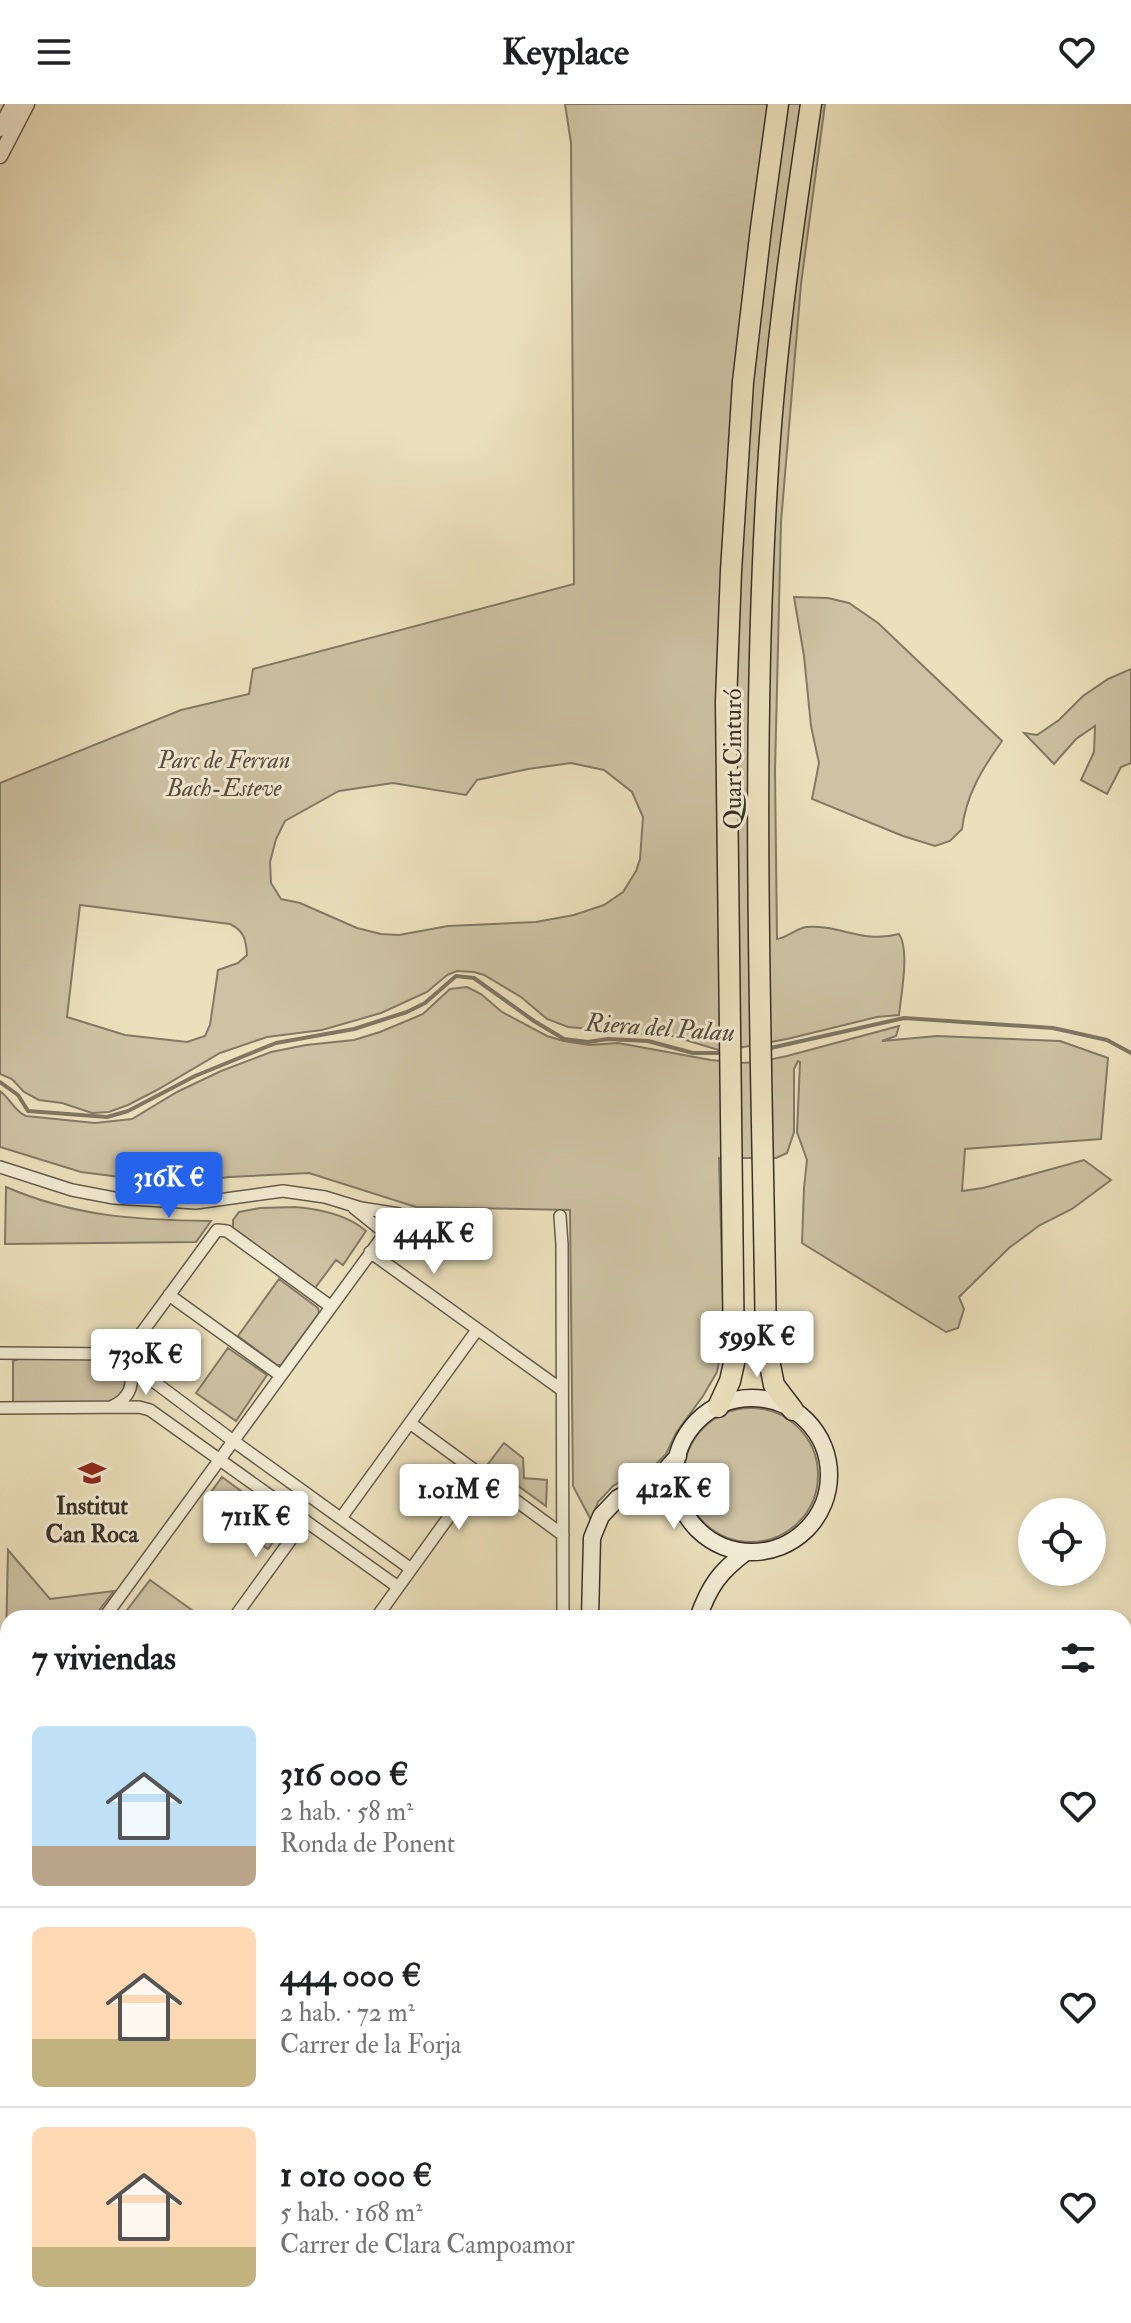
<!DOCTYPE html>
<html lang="es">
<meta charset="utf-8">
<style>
:root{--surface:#fff;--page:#f6f6f6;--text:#202124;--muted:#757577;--line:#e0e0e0;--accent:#2563eb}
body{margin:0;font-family:"IM FELL Double Pica",serif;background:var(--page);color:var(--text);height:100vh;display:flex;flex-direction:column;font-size:30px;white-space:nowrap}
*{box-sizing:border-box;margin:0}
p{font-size:26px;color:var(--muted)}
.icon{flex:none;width:44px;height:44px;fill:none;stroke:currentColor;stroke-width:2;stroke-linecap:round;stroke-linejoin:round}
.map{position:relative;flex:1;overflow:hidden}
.details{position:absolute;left:0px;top:1506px;width:1132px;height:714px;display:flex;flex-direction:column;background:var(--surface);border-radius:24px 24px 0 0;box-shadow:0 4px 12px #0003}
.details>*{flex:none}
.buttons{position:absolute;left:1018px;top:1394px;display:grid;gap:16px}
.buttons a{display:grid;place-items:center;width:88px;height:88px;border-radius:50%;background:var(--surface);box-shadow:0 4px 12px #0003;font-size:40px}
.price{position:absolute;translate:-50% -68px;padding:0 18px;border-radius:8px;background:#fff;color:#222;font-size:26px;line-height:52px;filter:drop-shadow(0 2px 4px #0008)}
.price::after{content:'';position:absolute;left:50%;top:48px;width:24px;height:18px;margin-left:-12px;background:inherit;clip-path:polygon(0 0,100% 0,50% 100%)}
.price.current{background:var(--accent);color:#fff}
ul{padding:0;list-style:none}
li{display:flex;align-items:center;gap:24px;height:200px;padding:0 32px}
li+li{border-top:2px solid var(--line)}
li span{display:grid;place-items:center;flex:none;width:224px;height:160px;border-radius:12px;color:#555}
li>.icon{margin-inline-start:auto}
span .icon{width:96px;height:96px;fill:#fffc;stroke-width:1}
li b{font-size:34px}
h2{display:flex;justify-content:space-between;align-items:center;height:96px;padding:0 32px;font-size:34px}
header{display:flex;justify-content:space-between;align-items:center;height:104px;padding:0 32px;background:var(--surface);font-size:36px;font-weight:700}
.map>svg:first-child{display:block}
.green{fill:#cdc2a3;stroke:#847965;stroke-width:2;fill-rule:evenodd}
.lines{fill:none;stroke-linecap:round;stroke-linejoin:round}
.stream{stroke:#807662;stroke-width:4}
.minor-casing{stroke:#665c4c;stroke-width:14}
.tertiary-casing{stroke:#665c4c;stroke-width:17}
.secondary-casing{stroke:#3a3027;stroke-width:19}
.motorway-casing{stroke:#3a3027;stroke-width:23}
.minor{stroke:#f2ebd3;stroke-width:11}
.tertiary{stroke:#f2ebd3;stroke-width:14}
.secondary{stroke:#f2ebd3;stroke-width:16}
.motorway{stroke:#ebe0bc;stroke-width:20}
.labels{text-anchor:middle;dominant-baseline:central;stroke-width:6;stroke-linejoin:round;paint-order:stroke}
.street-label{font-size:24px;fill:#3a3027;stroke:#f2ebd3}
.park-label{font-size:24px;font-style:italic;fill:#574d40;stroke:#f2ebd3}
.poi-label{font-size:24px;font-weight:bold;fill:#3a3027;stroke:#f2ebd3}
.water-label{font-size:26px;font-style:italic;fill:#574d40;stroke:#f2ebd3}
</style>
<header><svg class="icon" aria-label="menu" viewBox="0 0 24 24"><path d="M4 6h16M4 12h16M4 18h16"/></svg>Keyplace<svg class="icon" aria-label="heart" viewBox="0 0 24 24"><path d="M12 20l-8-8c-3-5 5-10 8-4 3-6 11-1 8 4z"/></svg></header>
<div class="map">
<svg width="1131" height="2219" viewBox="0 0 1131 2219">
<rect width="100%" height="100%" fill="#ebe0bc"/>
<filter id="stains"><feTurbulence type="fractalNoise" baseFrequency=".0025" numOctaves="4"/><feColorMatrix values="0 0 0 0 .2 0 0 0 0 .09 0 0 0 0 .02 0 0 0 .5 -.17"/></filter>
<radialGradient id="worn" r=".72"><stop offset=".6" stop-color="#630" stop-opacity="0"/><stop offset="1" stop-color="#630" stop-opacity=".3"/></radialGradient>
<!-- green -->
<path class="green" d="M 565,0 L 825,0 L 801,180 L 781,418 L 775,667 L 777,835 C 787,834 795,825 806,823 C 839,820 862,840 899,830 C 910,846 901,891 899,911 L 877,913 L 787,935 L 722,947 L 672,932 L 568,923 L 547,915 L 521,893 L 484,871 L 474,868 L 457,867 L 447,871 L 427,888 L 381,909 L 322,926 L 267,933 L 220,949 L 157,986 L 128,1001 L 109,1008 L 92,1009 L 62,999 L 39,996 L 24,988 L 12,975 L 0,970 L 0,679 L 181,606 L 249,590 L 253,565 L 574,480 L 571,39 ZM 571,659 L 604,666 L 632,688 L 643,713 L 640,755 L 636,767 L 623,788 L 604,801 L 574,811 L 536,818 L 448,822 L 399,831 L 381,830 L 357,824 L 300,799 L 281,795 L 271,779 L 270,758 L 276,735 L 285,717 L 339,687 L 393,679 L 466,691 L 477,676 L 528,665 ZM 80,801 L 230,820 C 244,827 246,835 247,851 L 238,859 L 218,866 L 210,921 L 205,932 L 187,938 L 125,931 L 67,913 Z
M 794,493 L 828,494 L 849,499 L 878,519 L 1002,637 C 982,665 966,691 962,725 L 950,737 L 935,742 L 903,732 L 812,695 L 819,659 L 811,622 L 804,552 Z
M 1131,565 L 1131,659 L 1121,663 L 1107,690 L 1081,676 L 1094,648 L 1095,622 L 1076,635 L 1054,660 L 1024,629 L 1037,631 L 1059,616 L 1083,592 L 1108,575 Z
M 467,883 L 481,890 L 502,908 L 547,932 L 564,937 L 589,941 L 618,939 L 711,956 L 740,959 L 758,958 L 787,952 L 899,922 L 896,932 L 882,937 L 937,932 L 1060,937 L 1108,954 L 1101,1035 L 965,1045 L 962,1087 L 983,1084 L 1084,1056 L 1111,1076 L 1072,1105 L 1040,1121 L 1009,1144 L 959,1193 L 964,1205 L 958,1224 L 946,1228 L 802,1139 L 804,1084 L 807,1056 L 797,1028 L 800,958 L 798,957 L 794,965 L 794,1028 L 787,1049 L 776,1054 L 719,1054 L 724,1232 L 717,1268 L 703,1292 L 676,1329 L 666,1350 L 651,1365 L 629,1373 L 613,1382 L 598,1398 L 591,1416 L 573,1382 L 570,1106 L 416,1103 L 309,1069 L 229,1073 L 175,1080 L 81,1068 L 0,1043 L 0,987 C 10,994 15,1008 26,1012 L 95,1019 L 132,1015 L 177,988 L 221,967 L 271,948 L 306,941 L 354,936 L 380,928 L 423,910 L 450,885 Z
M 6,1083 C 76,1113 137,1116 211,1117 L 196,1138 L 5,1140 Z
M 295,1103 C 319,1105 348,1111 366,1127 L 343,1161 L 336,1156 L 315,1184 L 233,1124 L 233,1116 L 239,1108 L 260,1104 Z
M 279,1175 L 318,1204 L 319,1209 L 281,1261 L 277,1261 L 238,1232 Z
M 228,1244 L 267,1271 L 236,1317 L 196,1289 Z
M 19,1255 L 110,1255 L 124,1266 C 127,1282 124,1288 112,1298 L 13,1298 L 13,1257 Z
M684 1371a67 67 0 1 1 134 0a67 67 0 1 1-134 0Z
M 504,1339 L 523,1354 L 524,1374 L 547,1376 L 546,1402 L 488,1360 Z
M 222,1373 L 286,1420 L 268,1445 L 204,1398 Z
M 8,1446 L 50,1495 L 114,1487 L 93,1514 L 8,1514 L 8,1581 L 5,1581 Z
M 150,1476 L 203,1514 L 121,1514 Z
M 0,1609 L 8,1609 L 8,1799 L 0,1799 Z
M 377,2212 L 548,2212 L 548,2219 L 377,2219 Z"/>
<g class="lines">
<!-- stream -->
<path class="stream" d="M 766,945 L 904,914 L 1053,924 L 1107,936 L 1131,949
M 0,978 L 18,991 L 28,1007 L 107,1013 L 128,1007 L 195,972 L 276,939 L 354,925 L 407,908 L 425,899 L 456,872 L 474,874 L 534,917 L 564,935 L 588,938 L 608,935 L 648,937 L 693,949 L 725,949"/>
<!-- minor casing -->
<g class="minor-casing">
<path id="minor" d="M 0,1063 L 72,1086 L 114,1094 L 196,1099 L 283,1087 L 325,1093 L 361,1104 L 399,1110 L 104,1514
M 354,1104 L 384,1128
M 560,1112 L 562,1141 L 563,1514
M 370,1148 L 562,1286
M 169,1191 L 280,1271
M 0,1249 L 117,1250 L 124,1253
M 124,1253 L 129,1259 L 232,1336 L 411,1465
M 124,1253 L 217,1126 L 227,1127 L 330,1202
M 111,1303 C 131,1294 135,1279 129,1259
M 0,1304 L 139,1303 L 150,1306 L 398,1483
M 410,1319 L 563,1431
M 341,1414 L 477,1226
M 234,1514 L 305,1416
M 376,1514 L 479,1371
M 0,1597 L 8,1597
M 0,1825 L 8,1825
M 0,1934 L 8,1934
M 0,2085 L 8,2085
M 560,2212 L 560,2219
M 291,2219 L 298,2212
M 313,2219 L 320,2212"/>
</g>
<!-- tertiary casing -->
<g class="tertiary-casing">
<path id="tertiary" d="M 0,25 L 13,0
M 0,52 L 27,0"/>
</g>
<!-- secondary casing -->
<g class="secondary-casing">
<path id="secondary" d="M675 1371a77 77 0 1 1 154 0a77 77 0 1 1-154 0Z
M 590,1514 L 592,1434 L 601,1412 L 618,1394 L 660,1372 L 678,1352
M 698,1514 C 709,1483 719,1468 746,1448
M 676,2212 L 676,2219
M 593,2219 L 593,2212"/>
</g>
<!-- motorway casing -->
<g class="motorway-casing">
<path id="motorway" d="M 718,1303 L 730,1277 L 734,1259 L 726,598 L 731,467 L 743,278 L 761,124 L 778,0
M 793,1306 L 774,1281 L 766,1241 C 762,944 749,645 769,348 C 777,231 794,115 811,0"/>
</g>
<!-- minor -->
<use href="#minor" class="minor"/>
<!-- tertiary -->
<use href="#tertiary" class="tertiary"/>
<!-- secondary -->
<use href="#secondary" class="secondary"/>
<!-- motorway -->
<use href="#motorway" class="motorway"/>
</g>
<!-- icons -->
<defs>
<g id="school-bare" transform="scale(2.16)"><path d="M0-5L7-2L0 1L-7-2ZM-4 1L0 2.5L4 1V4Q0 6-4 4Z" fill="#8f2418" stroke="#f2ebd3" stroke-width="2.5" paint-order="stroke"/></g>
</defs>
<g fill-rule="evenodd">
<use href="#school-bare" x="92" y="1369"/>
</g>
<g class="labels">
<!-- street labels -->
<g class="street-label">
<text transform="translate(733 655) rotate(-90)">Quart Cinturó</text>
</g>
<!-- park labels -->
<g class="park-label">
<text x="224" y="656">Parc de Ferran<tspan x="224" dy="28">Bach-Esteve</tspan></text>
</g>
<!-- poi labels -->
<g class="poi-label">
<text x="92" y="1402">Institut<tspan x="92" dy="28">Can Roca</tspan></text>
</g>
<!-- water labels -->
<g class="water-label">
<text transform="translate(660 924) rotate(4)">Riera del Palau</text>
</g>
</g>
<rect width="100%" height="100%" filter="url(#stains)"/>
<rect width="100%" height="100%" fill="url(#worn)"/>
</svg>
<div class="buttons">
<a><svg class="icon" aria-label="locate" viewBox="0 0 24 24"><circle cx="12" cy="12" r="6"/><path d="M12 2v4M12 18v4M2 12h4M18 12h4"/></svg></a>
</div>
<b class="price current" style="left:169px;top:1116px">316K €</b>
<b class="price" style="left:434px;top:1172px">444K €</b>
<b class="price" style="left:757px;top:1275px">599K €</b>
<b class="price" style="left:146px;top:1293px">730K €</b>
<b class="price" style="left:674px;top:1427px">412K €</b>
<b class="price" style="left:459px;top:1428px">1.01M €</b>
<b class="price" style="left:256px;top:1455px">711K €</b>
<section class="details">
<h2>7 viviendas<svg class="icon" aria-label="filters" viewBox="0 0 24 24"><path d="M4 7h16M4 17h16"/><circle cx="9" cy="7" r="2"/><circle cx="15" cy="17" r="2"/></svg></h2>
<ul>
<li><span style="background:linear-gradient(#bfe0f5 75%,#b9a48a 0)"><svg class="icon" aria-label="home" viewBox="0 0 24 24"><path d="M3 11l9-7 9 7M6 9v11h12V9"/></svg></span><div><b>316 000 €</b><p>2 hab. · 58 m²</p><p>Ronda de Ponent</p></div><svg class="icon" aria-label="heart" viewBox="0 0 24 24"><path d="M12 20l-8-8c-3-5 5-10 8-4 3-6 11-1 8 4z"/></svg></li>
<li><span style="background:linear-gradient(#ffd9b3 70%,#c2b280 0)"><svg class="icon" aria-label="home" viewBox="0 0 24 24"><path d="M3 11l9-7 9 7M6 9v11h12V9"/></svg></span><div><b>444 000 €</b><p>2 hab. · 72 m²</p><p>Carrer de la Forja</p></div><svg class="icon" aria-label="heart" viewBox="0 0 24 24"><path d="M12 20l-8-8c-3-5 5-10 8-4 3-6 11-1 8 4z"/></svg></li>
<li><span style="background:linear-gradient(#ffd9b3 75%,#c2b280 0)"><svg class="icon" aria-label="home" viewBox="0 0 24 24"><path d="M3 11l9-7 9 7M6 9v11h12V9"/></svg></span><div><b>1 010 000 €</b><p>5 hab. · 168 m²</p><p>Carrer de Clara Campoamor</p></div><svg class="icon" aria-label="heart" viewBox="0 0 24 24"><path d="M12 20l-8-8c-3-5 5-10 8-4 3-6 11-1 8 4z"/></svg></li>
</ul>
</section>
</div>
